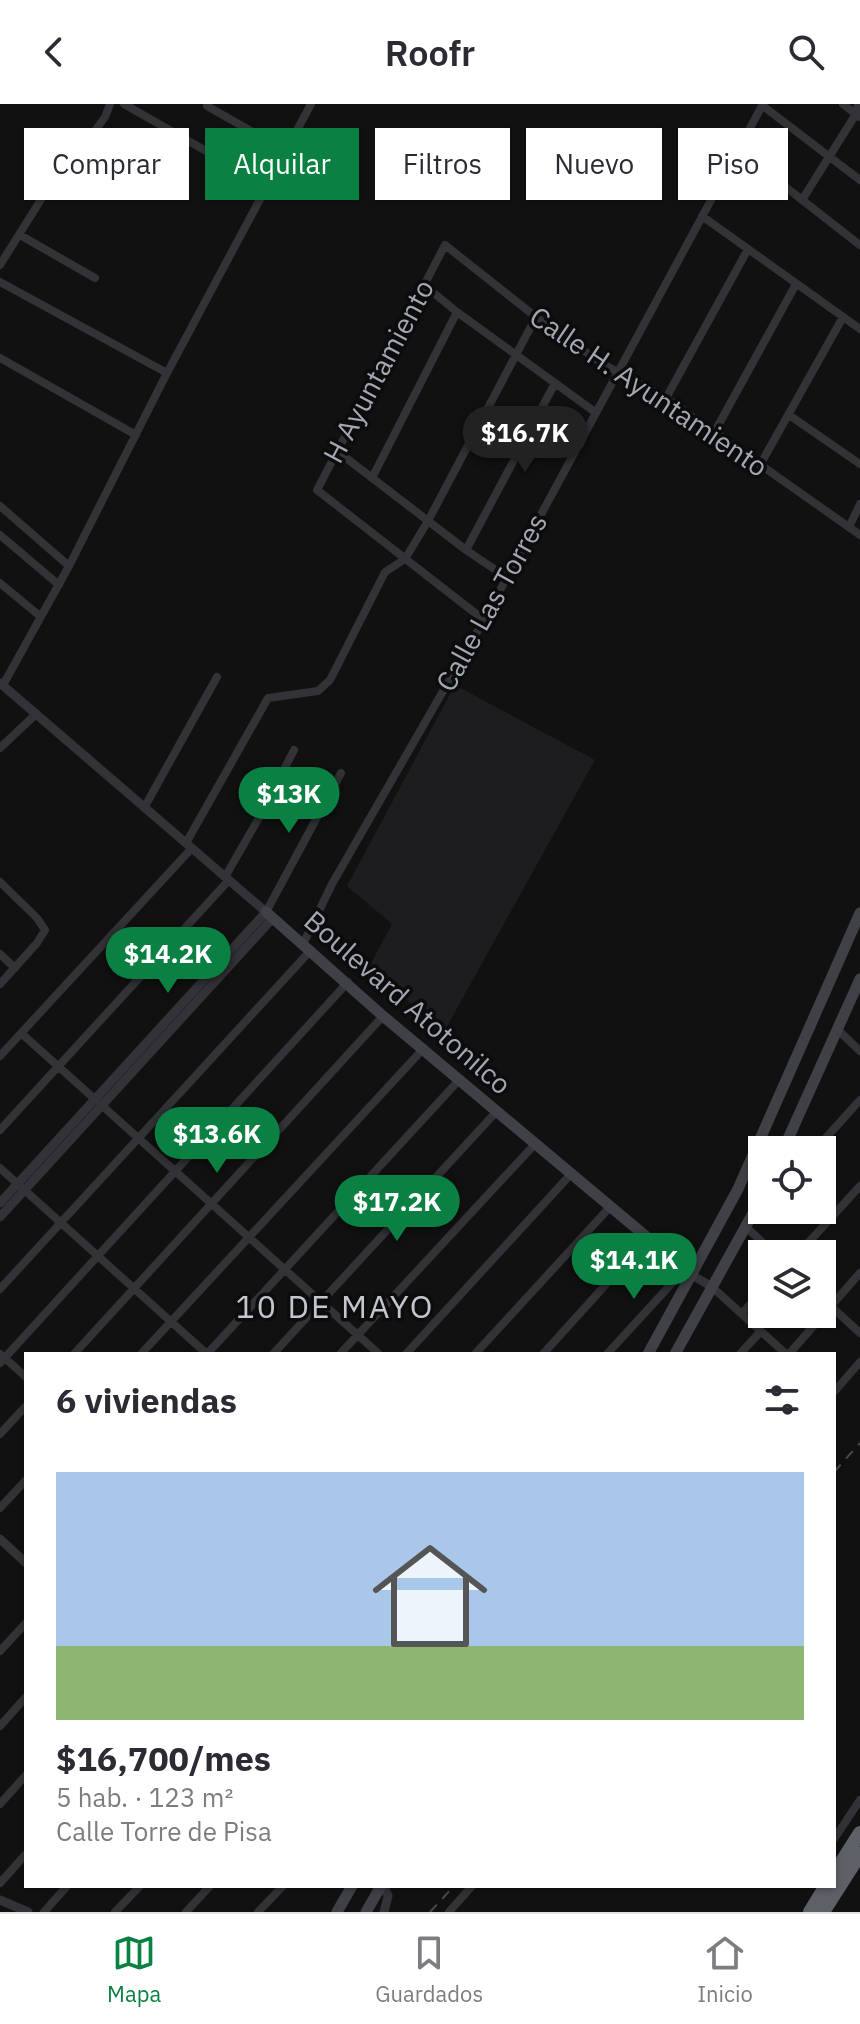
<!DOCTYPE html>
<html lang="es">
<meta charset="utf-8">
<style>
:root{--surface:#fff;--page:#f7f7f7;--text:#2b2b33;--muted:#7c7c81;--line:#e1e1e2;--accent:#0b8043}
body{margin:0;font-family:"IBM Plex Sans",sans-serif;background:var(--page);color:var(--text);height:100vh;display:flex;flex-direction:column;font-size:30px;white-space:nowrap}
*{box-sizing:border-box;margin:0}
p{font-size:26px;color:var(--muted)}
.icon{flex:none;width:44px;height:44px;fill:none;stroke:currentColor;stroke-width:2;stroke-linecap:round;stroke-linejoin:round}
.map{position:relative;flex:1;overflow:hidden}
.sheet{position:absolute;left:24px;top:1248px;width:812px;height:536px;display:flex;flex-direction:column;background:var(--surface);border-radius:0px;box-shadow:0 2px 6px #0004}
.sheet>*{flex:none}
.guide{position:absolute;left:24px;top:24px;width:812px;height:72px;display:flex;gap:16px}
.controls{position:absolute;left:748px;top:1032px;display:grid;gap:16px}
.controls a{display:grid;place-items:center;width:88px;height:88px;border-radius:0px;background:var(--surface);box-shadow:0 2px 6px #0004;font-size:40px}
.price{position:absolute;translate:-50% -68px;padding:0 18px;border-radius:28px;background:var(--accent);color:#fff;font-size:26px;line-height:52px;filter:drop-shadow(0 2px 4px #0008)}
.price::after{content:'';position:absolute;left:50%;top:48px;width:24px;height:18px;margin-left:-12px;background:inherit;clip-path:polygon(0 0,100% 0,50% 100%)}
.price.active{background:#222;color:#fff}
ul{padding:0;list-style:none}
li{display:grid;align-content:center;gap:16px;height:424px;padding:0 32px}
li span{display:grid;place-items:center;height:248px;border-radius:0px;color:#555}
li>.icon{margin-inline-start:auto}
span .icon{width:144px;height:144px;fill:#fffc;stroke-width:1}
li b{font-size:34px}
h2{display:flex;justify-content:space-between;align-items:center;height:96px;padding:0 32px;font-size:34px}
.pill{padding:0 28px;border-radius:0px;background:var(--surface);box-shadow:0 2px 6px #0004;font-size:28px;line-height:72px}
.pill.active{background:var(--accent);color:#fff}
header{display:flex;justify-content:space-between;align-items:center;height:104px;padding:0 32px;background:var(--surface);font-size:36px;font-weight:600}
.dock{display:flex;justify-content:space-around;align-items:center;height:112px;border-top:2px solid var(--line);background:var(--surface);font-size:22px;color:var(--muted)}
.dock a{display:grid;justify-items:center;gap:4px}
.dock .active{color:var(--accent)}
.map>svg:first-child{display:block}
.built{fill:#1d1d1f}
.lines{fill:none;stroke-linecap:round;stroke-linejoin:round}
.minor{stroke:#323237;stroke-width:8}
.tertiary{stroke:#323237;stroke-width:9}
.secondary{stroke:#404147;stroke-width:11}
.motorway{stroke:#5e6068;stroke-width:14}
.rail{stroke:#494a50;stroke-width:2;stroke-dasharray:10 8;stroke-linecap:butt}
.labels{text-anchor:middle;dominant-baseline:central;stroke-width:7;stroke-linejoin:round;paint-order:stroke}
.street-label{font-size:28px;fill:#a2a7b2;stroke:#0c0c0d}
.quarter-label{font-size:32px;letter-spacing:2px;fill:#c3c6cf;stroke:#0c0c0d}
</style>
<header><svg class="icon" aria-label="back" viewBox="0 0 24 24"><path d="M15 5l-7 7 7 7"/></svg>Roofr<svg class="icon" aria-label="search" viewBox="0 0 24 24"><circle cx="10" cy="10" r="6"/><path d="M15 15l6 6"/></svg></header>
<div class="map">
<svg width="860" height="1808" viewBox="0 0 860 1808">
<rect width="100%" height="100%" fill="#111112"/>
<!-- built -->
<path class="built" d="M 455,581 L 595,656 L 444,928 L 369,863 L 392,820 L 347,782 Z"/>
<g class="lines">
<!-- minor -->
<path class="minor" d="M 124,0 L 267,82
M 843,0 L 859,13
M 207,2 L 286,47
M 763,2 L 860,76
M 738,46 L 860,141
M 802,96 L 856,10 L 858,0
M 702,112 L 860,225
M 20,131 L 95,174
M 0,161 L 45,89 L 62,72 L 105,13 L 110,0
M 0,178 L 167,269
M 424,181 L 457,208 L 595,308
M 0,254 L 136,331
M 666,294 L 748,145
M 789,311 L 860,360
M 714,329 L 796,180
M 337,347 L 466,446 L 506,473
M 760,361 L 843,213
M 372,374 L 457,208
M 0,402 L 69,462
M 849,423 L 860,400
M 0,431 L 59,481
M 466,446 L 555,279
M 0,479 L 41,513
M 484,516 L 317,386 L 445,141 L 536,213 L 603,260 L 666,294 L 860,431
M 3,581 L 69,462 L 167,269 L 311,0
M 0,644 L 36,610
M 144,704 L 217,573
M 186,739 L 268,594 L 318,587 L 330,576 L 385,468 L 405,455 L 428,417 L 536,213
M 225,773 L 260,712 L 294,646
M 0,778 L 37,814 L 45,826 L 37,839 L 0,880
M 266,808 L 341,669
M 303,840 L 332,780 L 484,516 L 763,0
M 0,850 L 15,864
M 837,925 L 860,947
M 21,929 L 379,1250
M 0,952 L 192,744
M 0,1026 L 229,776
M 815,1046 L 860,996
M 0,1064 C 69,1126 138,1188 207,1250 L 460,975
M 747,1124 L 775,1150
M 798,1150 L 860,1082
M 712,1183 L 786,1250
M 0,1185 L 311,846
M 822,1194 L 860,1229
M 742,1209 L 762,1188
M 0,1250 L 26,1273
M 74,1250 L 383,912
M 141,1250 L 424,944
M 273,1250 L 497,1007
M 340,1250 L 536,1039
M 406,1250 L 571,1070
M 475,1250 L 610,1103
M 543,1250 L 647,1135
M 607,1250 L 685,1165
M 740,1250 L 761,1227
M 789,1250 L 860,1169
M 0,1259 L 348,878
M 834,1288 L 860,1258
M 0,1330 L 26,1302
M 0,1404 L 26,1376
M 0,1547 L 26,1519
M 0,1622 L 26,1593
M 0,1700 L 26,1671
M 834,1735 L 860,1696
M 0,1779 L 26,1750
M 44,1808 L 67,1782
M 115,1808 L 140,1782
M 186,1808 L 210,1782
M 258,1808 L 283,1782
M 449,1808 L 472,1782"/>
<!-- tertiary -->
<path class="tertiary" d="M 0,579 L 266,808 L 0,1099
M 0,1113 L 273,814
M 692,1171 L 712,1183
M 0,1435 L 26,1459
M 0,1796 L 28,1808
M 384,1808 L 388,1792 L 384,1782"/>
<!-- secondary -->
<path class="secondary" d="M 266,808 L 383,912 L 692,1171
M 783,1046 L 860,875
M 648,1250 L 738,1085 L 860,809
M 675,1250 L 762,1093
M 337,1808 L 352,1782
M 366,1808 L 381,1782"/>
<!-- motorway -->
<path class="motorway" d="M 834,1770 L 860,1729
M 810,1808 L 826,1782
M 823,1808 L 860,1750"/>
<!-- rail -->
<path class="rail" d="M 834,1368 L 860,1339
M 430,1808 L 454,1782"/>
</g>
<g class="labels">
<!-- street labels -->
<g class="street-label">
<text transform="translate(378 267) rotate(-62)">H Ayuntamiento</text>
<text transform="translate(649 287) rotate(34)">Calle H. Ayuntamiento</text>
<text transform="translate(491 498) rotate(-61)">Calle Las Torres</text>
<text transform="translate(408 898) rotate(41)">Boulevard Atotonilco</text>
</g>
<!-- quarter labels -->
<g class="quarter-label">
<text x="335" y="1202">10 DE MAYO</text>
</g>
</g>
</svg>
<div class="controls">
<a><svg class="icon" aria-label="locate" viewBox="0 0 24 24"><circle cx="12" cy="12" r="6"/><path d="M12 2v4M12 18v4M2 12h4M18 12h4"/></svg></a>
<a><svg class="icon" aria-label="layers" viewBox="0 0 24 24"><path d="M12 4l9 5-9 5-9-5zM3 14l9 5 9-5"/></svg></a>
</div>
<b class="price active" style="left:525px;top:370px">$16.7K</b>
<b class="price" style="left:289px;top:731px">$13K</b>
<b class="price" style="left:168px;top:891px">$14.2K</b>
<b class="price" style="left:217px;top:1071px">$13.6K</b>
<b class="price" style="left:397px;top:1139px">$17.2K</b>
<b class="price" style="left:634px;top:1197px">$14.1K</b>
<div class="guide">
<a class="pill">Comprar</a>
<a class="pill active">Alquilar</a>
<a class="pill">Filtros</a>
<a class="pill">Nuevo</a>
<a class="pill">Piso</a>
</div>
<section class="sheet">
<h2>6 viviendas<svg class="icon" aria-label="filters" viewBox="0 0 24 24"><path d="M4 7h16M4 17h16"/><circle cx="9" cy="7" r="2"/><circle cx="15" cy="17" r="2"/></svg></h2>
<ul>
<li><span style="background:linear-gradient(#a9c7e8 70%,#8fb573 0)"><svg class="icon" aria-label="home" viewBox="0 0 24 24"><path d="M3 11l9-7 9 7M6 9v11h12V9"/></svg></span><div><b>$16,700/mes</b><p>5 hab. · 123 m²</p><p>Calle Torre de Pisa</p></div></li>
</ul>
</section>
</div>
<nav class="dock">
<a class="active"><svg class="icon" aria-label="map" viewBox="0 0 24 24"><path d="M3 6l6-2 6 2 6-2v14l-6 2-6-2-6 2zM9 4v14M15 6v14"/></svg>Mapa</a>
<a><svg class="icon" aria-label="saved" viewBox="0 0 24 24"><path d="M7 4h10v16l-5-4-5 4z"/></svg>Guardados</a>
<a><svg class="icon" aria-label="home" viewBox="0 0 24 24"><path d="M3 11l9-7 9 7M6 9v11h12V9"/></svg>Inicio</a>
</nav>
